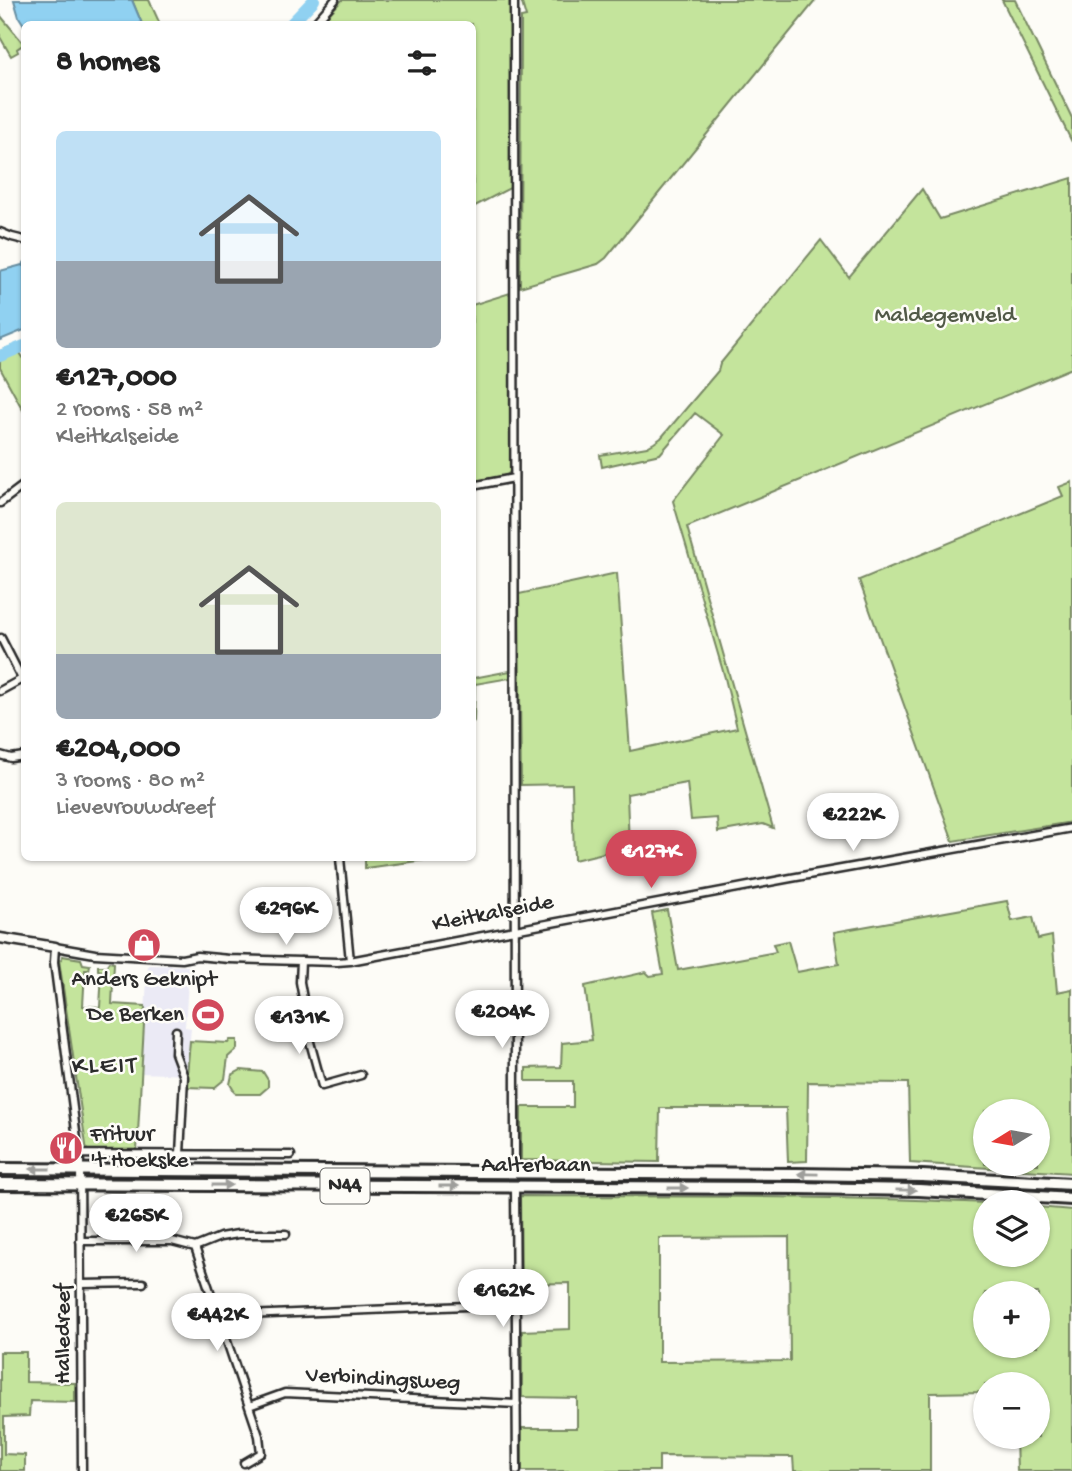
<!DOCTYPE html>
<meta charset="utf-8">
<style>
:root{--surface:#fff;--page:#f6f6f6;--text:#222;--muted:#767676;--accent:#d1495b}
body{margin:0;font-family:"Gochi Hand",sans-serif;background:var(--page);color:var(--text);height:100vh;display:flex;flex-direction:column;font-size:26px;white-space:nowrap}
*{box-sizing:border-box;margin:0}
p{font-size:23px;color:var(--muted)}
.icon{flex:none;width:38px;height:38px;fill:none;stroke:currentColor;stroke-width:2;stroke-linecap:round;stroke-linejoin:round}
.map{position:relative;flex:1;overflow:hidden}
.side{position:absolute;left:21px;top:21px;width:455px;height:840px;display:flex;flex-direction:column;background:var(--surface);border-radius:10px;box-shadow:0 2px 5px #0004}
.side>*{flex:none}
.needle{width:46px;rotate:259deg}
.fabs{position:absolute;left:973px;top:1099px;display:grid;gap:14px}
.fabs a{display:grid;place-items:center;width:77px;height:77px;border-radius:50%;background:var(--surface);box-shadow:0 2px 5px #0004;font-size:35px}
.price{position:absolute;translate:-50% -60px;padding:0 16px;border-radius:24px;background:#fff;color:#222;font-size:23px;line-height:46px;filter:drop-shadow(0 2px 4px #0008)}
.price::after{content:'';position:absolute;left:50%;top:42px;width:21px;height:16px;margin-left:-10px;background:inherit;clip-path:polygon(0 0,100% 0,50% 100%)}
.price.active{background:var(--accent);color:#fff}
ul{padding:0;list-style:none}
li{display:grid;align-content:center;gap:14px;height:371px;padding:0 35px}
li span{display:grid;place-items:center;height:217px;border-radius:10px;color:#555}
li>.icon{margin-inline-start:auto}
span .icon{width:126px;height:126px;fill:#fffc;stroke-width:1}
li b{font-size:30px}
h2{display:flex;justify-content:space-between;align-items:center;height:84px;padding:0 35px;font-size:30px}
.map>svg:first-child{display:block}
.built{fill:#ebeaf5}
.green{fill:#c4e49c;stroke:#788864;stroke-width:2;fill-rule:evenodd}
.water{fill:#90d1f1;stroke:#688fa2;stroke-width:2}
.lines{fill:none;stroke-linecap:round;stroke-linejoin:round}
.river{stroke:#90d1f1;stroke-width:12}
.minor-casing{stroke:#2b2b2b;stroke-width:11}
.tertiary-casing{stroke:#2b2b2b;stroke-width:13}
.trunk-casing{stroke:#2b2b2b;stroke-width:16}
.minor{stroke:#fdfcf7;stroke-width:6}
.tertiary{stroke:#fdfcf7;stroke-width:8}
.trunk{stroke:#fdfcf7;stroke-width:10}
.oneway{fill:#9e9e9b}
.labels{text-anchor:middle;dominant-baseline:central;stroke-width:5;stroke-linejoin:round;paint-order:stroke}
.shield{fill:#fdfcf7;stroke:#6a6a68;stroke-width:2}
.shield-label{font-size:21px;font-weight:bold;fill:#2b2b2b}
.park-label{font-size:23px;fill:#515947;stroke:#fdfcf7}
.street-label{font-size:23px;fill:#2b2b2b;stroke:#fdfcf7}
.poi-label{font-size:23px;fill:#2b2b2b;stroke:#fdfcf7}
.quarter-label{font-size:26px;letter-spacing:2px;fill:#2b2b2b;stroke:#fdfcf7}
</style>
<div class="map">
<svg width="1072" height="1471" viewBox="0 0 1072 1471">
<rect width="100%" height="100%" fill="#fdfcf7"/>
<filter id="ink" filterUnits="userSpaceOnUse"><feTurbulence type="fractalNoise" baseFrequency=".0143" numOctaves="2"/><feDisplacementMap in="SourceGraphic" scale="14" xChannelSelector="R" yChannelSelector="G"/><feConvolveMatrix kernelMatrix="1 2 1 2 8 2 1 2 1" color-interpolation-filters="sRGB"/></filter>
<g filter="url(#ink)">
<!-- built -->
<path class="built" d="M 148,965 L 189,966 L 185,1027 L 191,1028 L 187,1075 L 141,1073 Z"/>
<!-- green -->
<path class="green" d="M 132,0 L 149,0 L 160,24 L 142,24 Z
M 342,0 L 510,0 L 510,188 L 473,207 L 472,24 L 320,24 Z
M 521,0 L 816,0 L 606,258 L 598,264 L 520,287 L 521,18 L 526,17 Z
M 1002,0 L 1015,0 L 1072,118 L 1072,142 Z
M 0,15 L 24,44 L 17,49 L 18,52 L 11,56 L 0,37 Z
M 1072,178 L 1072,368 L 687,527 L 773,828 L 763,824 L 718,832 L 717,818 L 691,820 L 687,783 L 627,794 L 629,847 L 574,860 L 572,784 L 521,785 L 519,594 L 617,573 L 630,751 L 737,728 L 725,678 L 673,501 L 724,435 L 695,413 L 660,454 L 602,467 L 600,455 L 647,447 L 654,443 L 661,438 L 718,371 L 720,364 L 821,240 L 849,277 L 922,189 L 940,219 Z
M 510,293 L 511,468 L 510,472 L 507,475 L 473,482 L 472,305 Z
M 15,345 L 24,359 L 24,412 L 0,368 L 0,351 Z
M 1072,482 L 1072,822 L 953,841 L 859,580 L 1063,496 L 1059,487 Z
M 510,671 L 510,678 L 475,684 L 474,721 L 473,722 L 473,678 Z
M 365,858 L 440,858 L 365,868 Z
M 1007,901 L 1012,921 L 1033,917 L 1038,939 L 1052,936 L 1057,992 L 1072,989 L 1072,1173 L 910,1163 L 908,1083 L 808,1082 L 807,1161 L 788,1162 L 786,1108 L 660,1108 L 659,1162 L 521,1160 L 521,1107 L 573,1107 L 573,1081 L 526,1081 L 526,1068 L 561,1067 L 562,1043 L 592,1040 L 585,986 L 646,972 L 650,976 L 663,974 L 652,913 L 667,910 L 678,970 L 776,952 L 773,944 L 788,941 L 797,972 L 839,964 L 834,932 ZM 985,1111 L 1038,1111 L 1038,1164 L 985,1164 Z
M 62,956 L 81,959 L 83,964 L 90,965 L 89,970 L 85,970 L 83,1006 L 100,1007 L 102,971 L 98,970 L 98,966 L 106,966 L 109,962 L 114,963 L 112,1004 L 145,1006 L 137,1151 L 87,1152 L 59,960 L 62,959 Z
M 230,1040 L 237,1040 L 237,1049 L 228,1057 L 225,1079 L 214,1088 L 186,1087 L 190,1041 L 228,1043 Z
M 241,1070 L 263,1072 L 268,1080 L 268,1087 L 260,1094 L 236,1094 L 230,1084 L 232,1075 Z
M 520,1196 C 675,1197 831,1195 985,1203 L 985,1255 L 1038,1255 L 1038,1207 L 1072,1210 L 1072,1471 L 1017,1471 L 1016,1437 L 1038,1437 L 1038,1384 L 985,1384 L 985,1392 L 930,1393 L 930,1471 L 794,1471 L 793,1457 L 659,1456 L 659,1471 L 522,1471 L 522,1428 L 577,1428 L 577,1398 L 522,1397 L 522,1331 L 570,1329 L 570,1283 L 521,1284 ZM 789,1237 L 790,1361 L 659,1362 L 659,1238 ZM 985,1293 L 1038,1293 L 1038,1346 L 985,1346 Z
M 0,1352 L 26,1352 L 26,1382 L 75,1383 L 75,1402 L 30,1401 L 29,1416 L 4,1417 L 4,1454 L 25,1455 L 25,1471 L 0,1471 Z"/>
<!-- water -->
<path class="water" d="M 14,0 L 132,0 L 142,24 L 24,25 L 19,17 Z
M 24,263 L 24,330 L 0,340 L 0,271 L 22,265 Z"/>
<g class="lines">
<!-- river -->
<path class="river" d="M 291,24 L 314,0
M 0,356 L 24,346"/>
<!-- minor casing -->
<g class="minor-casing">
<path id="minor" d="M 514,0 L 515,1172
M 314,24 L 335,0
M 0,232 L 12,237 L 24,240
M 472,486 L 514,478
M 0,503 L 24,485
M 0,691 L 22,679 L 1,638
M 0,755 L 11,758 L 24,756
M 340,858 L 350,961
M 301,961 L 300,982 L 306,1015 L 307,1031 L 322,1086 L 361,1075
M 176,1031 L 175,1053 L 184,1077 L 180,1154
M 79,1154 L 291,1155
M 515,1187 L 517,1471
M 80,1241 L 172,1241 L 195,1247 L 220,1237 L 238,1234 L 286,1234
M 195,1247 L 259,1436 L 261,1453 L 244,1463
M 81,1284 L 143,1283
M 219,1316 L 516,1304
M 249,1406 L 285,1393 L 517,1404
M 82,1471 L 80,1162 L 54,962 L 55,947 L 95,954 L 182,959 L 197,956 L 229,959 L 337,962 L 350,961 L 791,878 L 1072,828"/>
</g>
<!-- tertiary casing -->
<g class="tertiary-casing">
<path id="tertiary" d="M 0,938 L 55,947"/>
</g>
<!-- trunk casing -->
<g class="trunk-casing">
<path id="trunk" d="M 0,1169 L 797,1174 L 922,1176 L 1072,1184
M 0,1184 L 796,1188 L 919,1190 L 1072,1199"/>
</g>
<!-- minor -->
<use href="#minor" class="minor"/>
<!-- tertiary -->
<use href="#tertiary" class="tertiary"/>
<!-- trunk -->
<use href="#trunk" class="trunk"/>
</g>
<!-- one-way arrows -->
<defs><path id="oneway-solid" d="M-6-.8H1V-3.2L6.5 0L1 3.2V.8H-6Z" transform="scale(1.75)"/></defs>
<g class="oneway">
<use href="#oneway-solid" transform="translate(40 1169) rotate(-180)"/>
<use href="#oneway-solid" transform="translate(808 1174) rotate(-179)"/>
<use href="#oneway-solid" transform="translate(222 1185)"/>
<use href="#oneway-solid" transform="translate(449 1186)"/>
<use href="#oneway-solid" transform="translate(678 1188)"/>
<use href="#oneway-solid" transform="translate(906 1190) rotate(1)"/>
</g>
</g>
<!-- icons -->
<defs>
<g id="shop-disc" transform="scale(1.75)"><circle r="9.5" fill="#d1495b" stroke="#fdfcf7"/><path d="M-5-2.5h2.3a2.7 3.5 0 0 1 5.4 0H5L5.5 6h-11ZM-1.5-2.5h3a1.5 2.3 0 0 0-3 0Z" fill="#fff"/></g>
<g id="stadium-disc" transform="scale(1.75)"><circle r="9.5" fill="#d1495b" stroke="#fdfcf7"/><path d="M0-5a6.5 5 0 1 0 0 10a6.5 5 0 1 0 0-10ZM-3.5-1.8h7v3.6h-7Z" fill="#fff"/></g>
<g id="restaurant-disc" transform="scale(1.75)"><circle r="9.5" fill="#d1495b" stroke="#fdfcf7"/><path d="M-5-6h1v4h1v-4h1v4h1v-4h1v5L-1.5 .5V6h-2V.5L-5-1ZM5-6V6H3V1.5H1.5Q1.5-4 5-6Z" fill="#fff"/></g>
</defs>
<g fill-rule="evenodd">
<use href="#shop-disc" x="144" y="945"/>
<use href="#stadium-disc" x="208" y="1015"/>
<use href="#restaurant-disc" x="66" y="1148"/>
</g>
<g class="labels">
<!-- shield labels -->
<rect class="shield" x="320.5" y="1168.5" width="49" height="35" rx="5"/>
<g class="shield-label">
<text x="345" y="1186">N44</text>
</g>
<!-- park labels -->
<g class="park-label">
<text x="945" y="316">Maldegemveld</text>
</g>
<!-- street labels -->
<g class="street-label">
<text transform="translate(493 914) rotate(-11)">Kleitkalseide</text>
<text x="536" y="1166">Aalterbaan</text>
<text transform="translate(64 1334) rotate(-90)">Halledreef</text>
<text transform="translate(383 1380) rotate(3)">Verbindingsweg</text>
</g>
<!-- poi labels -->
<g class="poi-label">
<text x="144" y="980">Anders Geknipt</text>
<text x="184" y="1015" text-anchor="end">De Berken</text>
<text x="90" y="1135" text-anchor="start">Frituur<tspan x="90" dy="26">'t Hoekske</tspan></text>
</g>
<!-- quarter labels -->
<g class="quarter-label">
<text x="105" y="1067">KLEIT</text>
</g>
</g>
</svg>
<div class="fabs">
<a><svg class="needle" viewBox="-14 -14 28 28"><path d="M0-13l5 13h-10z" fill="#e53935"/><path d="M0 13l5-13h-10z" fill="#767676"/></svg></a>
<a><svg class="icon" aria-label="layers" viewBox="0 0 24 24"><path d="M12 4l9 5-9 5-9-5zM3 14l9 5 9-5"/></svg></a>
<a>+</a>
<a>−</a>
</div>
<b class="price" style="left:853px;top:853px">€222K</b>
<b class="price active" style="left:651px;top:890px">€127K</b>
<b class="price" style="left:286px;top:947px">€296K</b>
<b class="price" style="left:502px;top:1050px">€204K</b>
<b class="price" style="left:299px;top:1056px">€131K</b>
<b class="price" style="left:136px;top:1254px">€265K</b>
<b class="price" style="left:503px;top:1329px">€162K</b>
<b class="price" style="left:217px;top:1353px">€442K</b>
<section class="side">
<h2>8 homes<svg class="icon" aria-label="filters" viewBox="0 0 24 24"><path d="M4 7h16M4 17h16"/><circle cx="9" cy="7" r="2"/><circle cx="15" cy="17" r="2"/></svg></h2>
<ul>
<li><span style="background:linear-gradient(#bfe0f5 60%,#9aa5b1 0)"><svg class="icon" aria-label="home" viewBox="0 0 24 24"><path d="M3 11l9-7 9 7M6 9v11h12V9"/></svg></span><div><b>€127,000</b><p>2 rooms · 58 m²</p><p>Kleitkalseide</p></div></li>
<li><span style="background:linear-gradient(#dfe7d0 70%,#9aa5b1 0)"><svg class="icon" aria-label="home" viewBox="0 0 24 24"><path d="M3 11l9-7 9 7M6 9v11h12V9"/></svg></span><div><b>€204,000</b><p>3 rooms · 80 m²</p><p>Lievevrouwdreef</p></div></li>
</ul>
</section>
</div>
